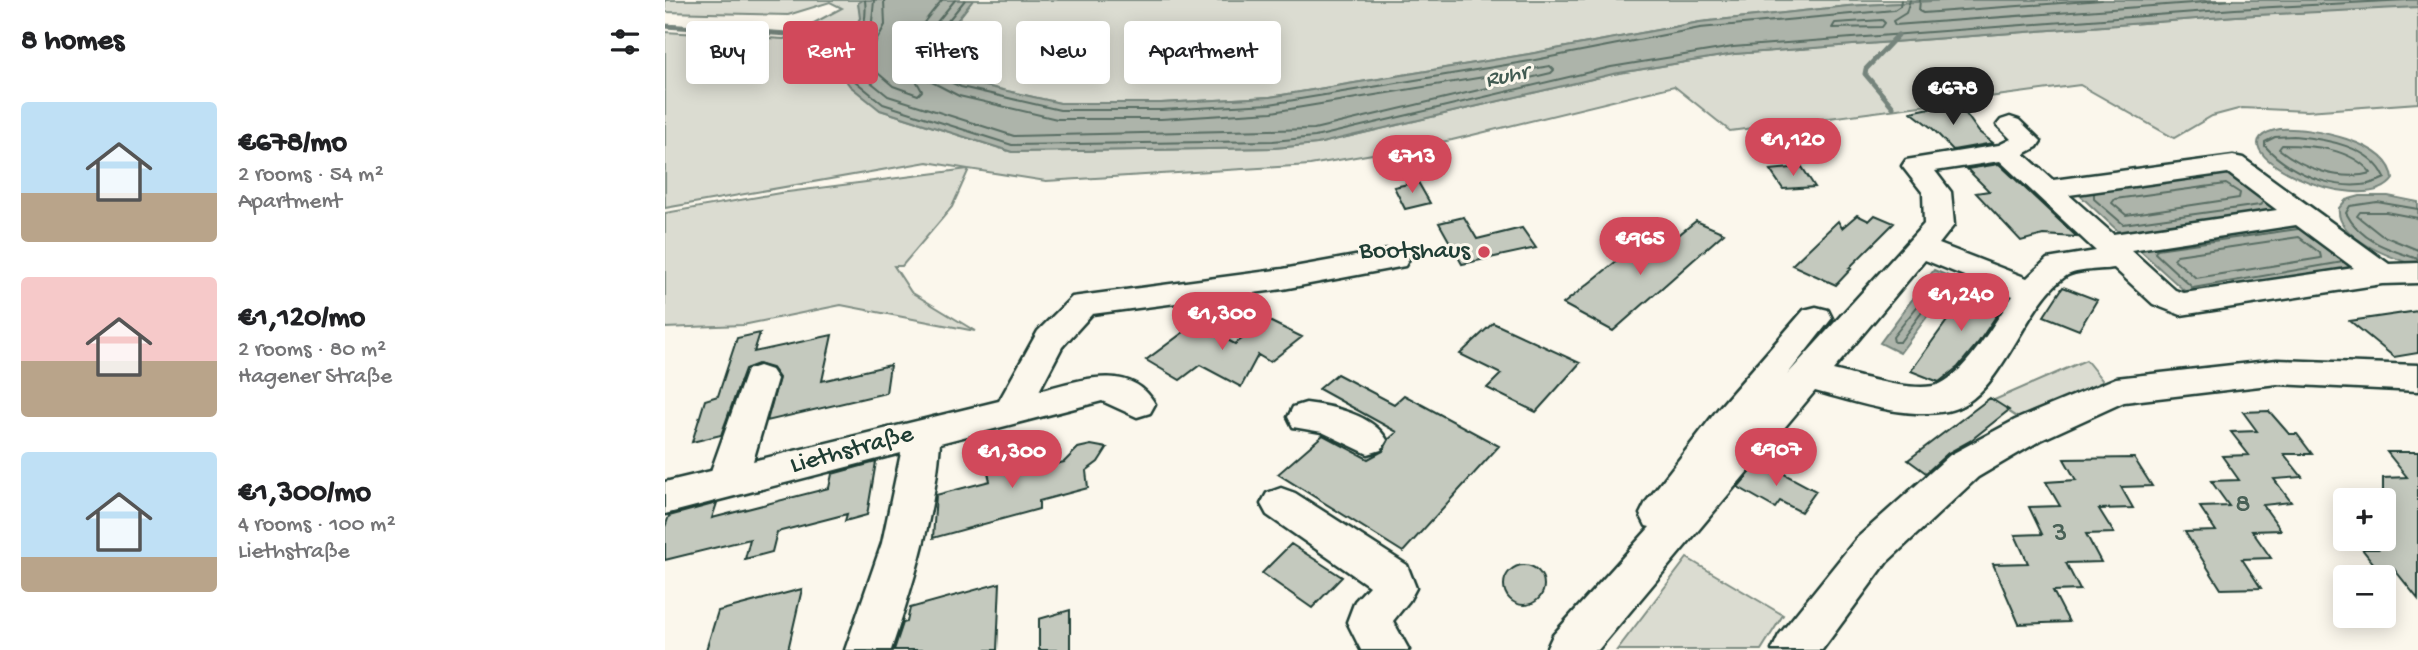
<!DOCTYPE html>
<meta charset="utf-8">
<style>
:root{--surface:#fff;--page:#f6f6f6;--text:#202124;--muted:#757577;--accent:#d1495b}
body{margin:0;font-family:"Gochi Hand",sans-serif;background:var(--page);color:var(--text);height:100vh;display:flex;flex-direction:column;font-size:26px;white-space:nowrap}
*{box-sizing:border-box;margin:0}
p{font-size:23px;color:var(--muted)}
.icon{flex:none;width:38px;height:38px;fill:none;stroke:currentColor;stroke-width:2;stroke-linecap:round;stroke-linejoin:round}
.map{position:relative;flex:1;overflow:hidden}
.sheet{display:flex;flex-direction:column;background:var(--surface);width:665px}
.sheet>*{flex:none}
.top-card{position:absolute;left:21px;top:21px;width:665px;height:63px;display:flex;gap:14px}
.buttons{position:absolute;left:1668px;top:488px;display:grid;gap:14px}
.buttons a{display:grid;place-items:center;width:63px;height:63px;border-radius:7px;background:var(--surface);box-shadow:0 4px 18px #0003;font-size:35px}
.price{position:absolute;translate:-50% -60px;padding:0 16px;border-radius:24px;background:var(--accent);color:#fff;font-size:23px;line-height:46px;filter:drop-shadow(0 2px 4px #0008)}
.price::after{content:'';position:absolute;left:50%;top:42px;width:21px;height:16px;margin-left:-10px;background:inherit;clip-path:polygon(0 0,100% 0,50% 100%)}
.price.on{background:#222;color:#fff}
ul{padding:0;list-style:none}
li{display:flex;align-items:center;gap:21px;height:175px;padding:0 21px}
li span{display:grid;place-items:center;flex:none;width:196px;height:140px;border-radius:7px;color:#555}
li>.icon{margin-inline-start:auto}
span .icon{width:84px;height:84px;fill:#fffc;stroke-width:1}
li b{font-size:30px}
h2{display:flex;justify-content:space-between;align-items:center;height:84px;padding:0 21px;font-size:30px}
.tag{padding:0 24px;border-radius:7px;background:var(--surface);box-shadow:0 4px 18px #0003;font-size:24px;line-height:63px}
.tag.on{background:var(--accent);color:#fff}
main{display:flex;flex:1;min-height:0}
.map>svg:first-child{display:block}
.green{fill:#dbdcd1;stroke:#7d8c82;stroke-width:2}
.water{fill:#adb4aa;stroke:#74847b;stroke-width:2}
.lines{fill:none;stroke-linecap:round;stroke-linejoin:round}
.shore{stroke:#586d63;stroke-width:2}
.stream{stroke:#74847b;stroke-width:5}
.building{fill:#c4c9be;stroke:#1f3d34;stroke-width:2}
.minor-casing{stroke:#1f3d34;stroke-width:5}
.minor{fill:#fbf7ec;fill-rule:evenodd}
.poi-dot{fill:#d1495b;stroke:#fbf7ec;stroke-width:2.5}
.labels{text-anchor:middle;dominant-baseline:central;stroke-width:6;stroke-linejoin:round;paint-order:stroke}
.far-water-label{font-size:23px;font-style:italic;fill:#425b52;stroke:#fbf7ec}
.poi-label{font-size:26px;fill:#1f3d34;stroke:#fbf7ec;text-anchor:end}
.street-label{font-size:26px;fill:#1f3d34;stroke:#fbf7ec}
.near-number-label{font-size:28px;fill:#486056}
</style>
<main>
<section class="sheet">
<h2>8 homes<svg class="icon" aria-label="filters" viewBox="0 0 24 24"><path d="M4 7h16M4 17h16"/><circle cx="9" cy="7" r="2"/><circle cx="15" cy="17" r="2"/></svg></h2>
<ul>
<li><span style="background:linear-gradient(#bfe0f5 65%,#b9a48a 0)"><svg class="icon" aria-label="home" viewBox="0 0 24 24"><path d="M3 11l9-7 9 7M6 9v11h12V9"/></svg></span><div><b>€678/mo</b><p>2 rooms · 54 m²</p><p>Apartment</p></div></li>
<li><span style="background:linear-gradient(#f6c9c9 60%,#b9a48a 0)"><svg class="icon" aria-label="home" viewBox="0 0 24 24"><path d="M3 11l9-7 9 7M6 9v11h12V9"/></svg></span><div><b>€1,120/mo</b><p>2 rooms · 80 m²</p><p>Hagener Straße</p></div></li>
<li><span style="background:linear-gradient(#bfe0f5 75%,#b9a48a 0)"><svg class="icon" aria-label="home" viewBox="0 0 24 24"><path d="M3 11l9-7 9 7M6 9v11h12V9"/></svg></span><div><b>€1,300/mo</b><p>4 rooms · 100 m²</p><p>Liethstraße</p></div></li>
</ul>
</section>
<div class="map">
<svg width="1753" height="650" viewBox="0 0 1753 650">
<rect width="100%" height="100%" fill="#fbf7ec"/>
<filter id="ink" filterUnits="userSpaceOnUse"><feTurbulence type="fractalNoise" baseFrequency=".0143" numOctaves="2"/><feDisplacementMap in="SourceGraphic" scale="14" xChannelSelector="R" yChannelSelector="G"/><feConvolveMatrix kernelMatrix="1 2 1 2 8 2 1 2 1" color-interpolation-filters="sRGB"/></filter>
<g filter="url(#ink)">
<!-- green -->
<path class="green" d="M 0,0 L 198,0 L 193,3 L 215,110 L 347,152 L 609,148 L 652,144 L 948,74 L 1069,54 L 1571,16 L 1735,7 L 1753,7 L 1753,103 L 1642,111 L 1577,108 L 1547,116 L 1509,138 L 1415,85 L 1065,131 L 1009,86 L 787,140 L 645,165 L 381,181 L 304,169 L 287,207 L 237,266 L 229,266 L 246,292 L 310,331 L 176,305 L 78,325 L 0,328 L 0,213 L 115,193 L 303,169 L 262,162 L 0,208 L 0,32 L 119,39 L 177,8 L 165,2 L 123,15 L 0,12 Z
M 308,0 L 1285,0 L 1183,6 L 1035,22 L 864,54 L 605,97 L 496,103 L 395,103 L 298,81 L 273,69 L 272,46 Z
M 1421,360 L 1445,390 L 1361,423 L 1327,401 Z
M 1022,558 L 1118,615 L 1096,650 L 952,650 Z"/>
<!-- water -->
<path class="water" d="M 198,0 L 308,0 L 272,46 L 273,69 L 298,81 L 395,103 L 496,103 L 605,97 L 864,54 L 1035,22 L 1183,6 L 1285,0 L 1753,0 L 1753,7 L 1571,16 L 1069,54 L 948,74 L 652,144 L 609,148 L 347,152 L 215,110 L 185,86 L 165,59 L 163,44 L 184,38 L 195,18 L 193,3 Z
M 1615,129 C 1644,127 1725,141 1728,179 C 1697,223 1535,144 1615,129 Z
M 1566,167 L 1621,208 L 1454,232 L 1408,189 Z
M 1695,196 L 1723,196 L 1753,202 L 1753,266 C 1730,259 1670,239 1674,208 L 1681,200 Z
M 1639,221 L 1701,267 L 1524,295 L 1469,245 Z
M 1269,270 L 1290,279 L 1235,353 L 1215,343 Z"/>
<g class="lines">
<!-- shore -->
<path class="shore" d="M 200,0 C 203,28 195,38 171,51 L 190,81 L 218,104 L 347,145 L 608,141 L 650,137 L 946,67 L 1068,47 L 1570,9 L 1742,0
M 209,0 L 206,32 L 184,56 L 197,75 L 223,96 L 349,136 L 649,129 L 886,73 L 889,70 L 885,66 L 607,112 L 496,119 L 392,119 L 294,96 L 261,79 L 256,67 L 257,46 L 268,27 L 290,0
M 219,0 L 220,25 L 200,62 L 228,86 L 253,95 L 257,91 C 233,52 251,31 277,0
M 300,0 L 265,43 L 268,74 L 296,87 L 395,110 L 496,110 L 605,104 L 865,61 L 1035,28 L 1229,10 L 1235,6 L 1236,0
M 1245,0 L 1241,13 L 1228,21 L 1230,25 L 1568,0
M 1255,0 L 1254,11 L 1258,13 L 1437,0
M 1217,20 L 1220,23 L 1217,27 L 1167,28 L 1170,23 Z
M 1629,136 C 1661,139 1706,146 1720,178 C 1683,197 1626,176 1600,146 L 1600,142 L 1610,137 Z
M 1617,145 C 1646,145 1686,148 1706,173 C 1675,182 1638,168 1614,149 Z
M 1561,184 L 1575,193 L 1574,198 L 1461,215 L 1447,203 L 1450,199 Z
M 1429,193 L 1429,199 L 1458,224 L 1595,205 L 1598,202
M 1753,209 L 1712,202 L 1685,206 L 1681,213 C 1695,241 1725,250 1753,259
M 1753,218 L 1721,212 L 1695,212 L 1692,216 L 1716,235 L 1753,250
M 1633,229 L 1492,249 L 1490,253 L 1528,288 L 1678,262
M 1634,237 L 1655,253 L 1656,258 L 1531,278 L 1509,259 L 1512,255 Z
M 1273,280 L 1276,286 L 1235,342 L 1229,342 L 1228,337 Z"/>
<!-- stream -->
<path class="stream" d="M 0,26 L 184,38 L 191,43
M 1228,107 L 1200,74 L 1201,69 L 1233,35"/>
</g>
<!-- building -->
<path class="building" d="M 1270,107 L 1285,108 L 1301,114 L 1314,132 L 1328,143 L 1288,150 L 1268,129 L 1246,112 Z
M 1334,164 L 1412,237 L 1378,235 L 1356,241 L 1311,193 L 1324,191 L 1302,169 Z
M 1137,167 L 1150,187 L 1118,189 L 1105,170 Z
M 753,182 L 765,203 L 740,209 L 729,187 Z
M 1192,215 L 1204,221 L 1210,215 L 1229,223 L 1184,268 L 1186,269 L 1171,285 L 1127,265 L 1173,221 L 1177,228 Z
M 799,217 L 812,239 L 857,228 L 871,248 L 797,264 L 774,223 Z
M 1031,221 L 1059,233 L 948,331 L 898,304 L 963,252 L 973,256 L 988,245 L 996,249 Z
M 1309,283 L 1344,297 L 1313,343 L 1293,367 L 1274,382 L 1246,371 Z
M 1398,287 L 1432,300 L 1414,330 L 1379,316 Z
M 1753,311 L 1753,353 L 1729,357 L 1685,321 Z
M 602,320 L 637,337 L 605,362 L 593,355 L 576,387 L 535,365 L 515,380 L 481,360 L 531,323 L 570,344 Z
M 828,323 L 915,363 L 871,412 L 822,388 L 836,374 L 795,354 Z
M 95,333 L 89,352 L 167,335 L 157,381 L 225,365 L 221,393 L 102,421 L 114,378 L 107,368 L 93,364 L 80,369 L 56,435 L 27,442 L 40,400 L 53,396 L 72,338 Z
M 672,374 L 729,404 L 739,395 L 834,446 L 738,552 L 613,474 L 658,435 L 703,459 L 718,451 L 724,439 L 732,432 L 654,389 Z
M 1325,398 L 1344,410 L 1305,441 L 1283,453 L 1261,473 L 1243,460 Z
M 1604,411 L 1624,434 L 1632,434 L 1647,454 L 1619,454 L 1637,477 L 1609,479 L 1626,502 L 1598,505 L 1616,530 L 1587,531 L 1606,558 L 1577,559 L 1596,588 L 1556,589 L 1520,532 L 1551,531 L 1535,507 L 1564,506 L 1546,481 L 1574,480 L 1557,456 L 1584,455 L 1566,432 L 1592,431 L 1578,412 Z
M 426,445 L 442,448 L 433,462 L 421,471 L 423,488 L 374,501 L 374,509 L 268,538 L 271,495 L 325,481 L 321,464 L 363,447 L 370,469 L 399,462 L 413,448 Z
M 1722,452 L 1753,452 L 1753,599 L 1729,569 L 1713,569 L 1697,549 L 1713,549 L 1706,539 L 1718,539 L 1718,478 L 1742,477 Z
M 1469,458 L 1487,486 L 1456,487 L 1468,508 L 1434,509 L 1449,533 L 1421,534 L 1436,562 L 1401,563 L 1415,590 L 1388,591 L 1404,622 L 1354,624 L 1328,564 L 1363,563 L 1350,535 L 1377,534 L 1364,507 L 1395,506 L 1381,482 L 1411,480 L 1399,459 Z
M 1095,461 L 1151,491 L 1136,512 L 1115,501 L 1110,508 L 1073,487 Z
M 211,462 L 202,515 L 180,521 L 182,514 L 112,532 L 107,552 L 80,559 L 85,539 L 0,560 L 0,527 L 4,516 L 52,503 L 47,518 L 164,488 L 167,474 Z
M 626,544 L 677,577 L 647,608 L 597,573 Z
M839 585a20 20 0 1 1 40 0a20 20 0 1 1-40 0Z
M 335,583 L 332,650 L 229,650 L 238,623 L 242,622 L 245,608 Z
M 137,589 L 123,650 L 41,650 L 53,611 Z
M 405,610 L 405,650 L 374,650 L 374,619 Z"/>
<g class="lines">
<!-- minor casing -->
<g class="minor-casing">
<path id="minor" d="M 1345,117 L 1354,120 L 1376,141 L 1372,147 L 1359,154 L 1388,180 L 1568,156 L 1578,158 L 1724,264 L 1753,263 L 1753,283 L 1717,284 L 1516,315 L 1488,304 L 1449,268 C 1436,270 1412,269 1401,276 C 1357,306 1337,400 1282,411 C 1238,419 1192,402 1150,391 L 933,650 L 881,650 L 888,635 L 985,527 L 981,526 L 975,514 L 981,502 L 1053,409 L 1139,310 L 1151,307 L 1163,310 L 1167,318 L 1122,375 L 1259,224 L 1258,193 L 1237,166 L 1241,160 L 1334,145 L 1346,139 L 1332,125 L 1336,120 ZM 1335,161 L 1431,251 L 1382,259 L 1362,278 L 1274,244 L 1289,225 L 1286,192 L 1270,171 ZM 1563,173 L 1612,210 L 1448,234 L 1404,195 ZM 1631,225 L 1689,268 L 1519,293 L 1510,290 L 1466,250 ZM 1260,260 L 1348,296 C 1330,321 1302,372 1275,384 C 1252,394 1193,376 1168,370 Z
M 729,249 L 740,252 L 744,259 L 740,266 L 618,289 L 427,314 L 397,347 L 374,391 C 412,381 466,361 490,404 L 485,413 L 472,417 L 437,401 L 275,443 C 270,514 249,582 226,650 L 180,650 L 217,543 L 236,453 L 0,514 L 0,482 L 46,471 L 82,370 L 94,366 L 106,370 L 112,379 L 88,461 L 334,401 L 373,331 L 407,297 L 618,269 Z
M 1612,360 L 1753,365 L 1753,391 L 1612,384 L 1459,402 L 1376,440 L 1313,477 L 1222,562 L 1157,650 L 1107,650 L 1114,635 L 1192,538 L 1285,455 L 1350,420 L 1451,378 Z
M 641,403 C 668,406 708,415 722,440 L 716,450 L 703,454 L 657,432 L 628,427 L 623,417 L 628,407 Z
M 616,488 L 630,493 L 742,565 L 751,588 L 744,601 L 728,621 L 744,650 L 696,650 L 682,622 L 690,601 L 704,586 L 602,515 L 596,504 L 602,493 Z"/>
</g>
<!-- minor -->
<use href="#minor" class="minor"/>
</g>
</g>
<!-- markers -->
<circle class="poi-dot" cx="819" cy="252" r="7"/>
<g class="labels">
<!-- far-water labels -->
<g class="far-water-label">
<text transform="translate(842 77) rotate(-12)">Ruhr</text>
</g>
<!-- poi labels -->
<g class="poi-label">
<text x="805" y="252">Bootshaus</text>
</g>
<!-- street labels -->
<g class="street-label">
<text transform="translate(187 451) rotate(-15)">Liethstraße</text>
</g>
<!-- near-number labels -->
<g class="near-number-label">
<text x="1578" y="505">8</text>
<text x="1395" y="534">3</text>
</g>
</g>
</svg>
<div class="buttons">
<a>+</a>
<a>−</a>
</div>
<b class="price on" style="left:1288px;top:127px">€678</b>
<b class="price" style="left:1128px;top:178px">€1,120</b>
<b class="price" style="left:747px;top:195px">€713</b>
<b class="price" style="left:975px;top:277px">€965</b>
<b class="price" style="left:1296px;top:333px">€1,240</b>
<b class="price" style="left:557px;top:352px">€1,300</b>
<b class="price" style="left:1111px;top:488px">€907</b>
<b class="price" style="left:347px;top:490px">€1,300</b>
<div class="top-card">
<a class="tag">Buy</a>
<a class="tag on">Rent</a>
<a class="tag">Filters</a>
<a class="tag">New</a>
<a class="tag">Apartment</a>
</div>
</div>
</main>
